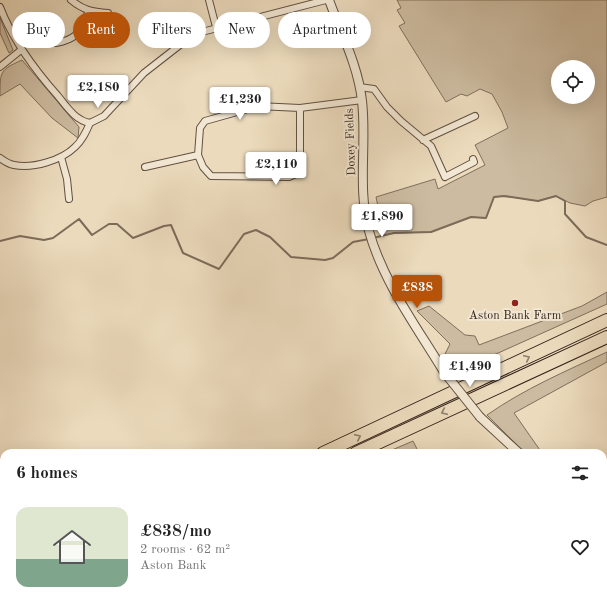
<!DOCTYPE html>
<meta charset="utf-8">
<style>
:root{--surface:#fff;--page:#f2f2f2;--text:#222;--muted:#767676;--accent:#b45309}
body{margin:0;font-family:"Old Standard TT",serif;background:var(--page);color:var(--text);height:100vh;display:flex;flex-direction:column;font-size:15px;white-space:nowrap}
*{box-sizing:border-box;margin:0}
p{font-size:13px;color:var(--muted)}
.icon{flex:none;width:22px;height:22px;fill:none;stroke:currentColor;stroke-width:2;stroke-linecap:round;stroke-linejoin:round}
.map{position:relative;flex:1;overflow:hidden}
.drawer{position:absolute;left:0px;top:449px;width:607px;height:156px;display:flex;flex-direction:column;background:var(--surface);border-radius:12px 12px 0 0;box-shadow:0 4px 16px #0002}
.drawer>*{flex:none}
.top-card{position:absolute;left:12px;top:12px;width:400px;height:36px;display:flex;gap:8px}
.fabs{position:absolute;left:551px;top:60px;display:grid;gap:8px}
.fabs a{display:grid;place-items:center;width:44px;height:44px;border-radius:50%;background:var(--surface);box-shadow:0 4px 16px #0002;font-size:20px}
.price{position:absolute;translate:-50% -34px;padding:0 9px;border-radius:4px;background:#fff;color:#222;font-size:13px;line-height:26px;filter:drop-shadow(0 1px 2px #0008)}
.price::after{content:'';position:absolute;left:50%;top:24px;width:12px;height:9px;margin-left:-6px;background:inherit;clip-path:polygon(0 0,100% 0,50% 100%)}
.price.active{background:var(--accent);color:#fff}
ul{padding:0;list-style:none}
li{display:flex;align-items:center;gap:12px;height:100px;padding:0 16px}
li span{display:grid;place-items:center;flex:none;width:112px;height:80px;border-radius:12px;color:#555}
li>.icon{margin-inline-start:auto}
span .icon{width:48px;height:48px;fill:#fffc;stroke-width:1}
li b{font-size:17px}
h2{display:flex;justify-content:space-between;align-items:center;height:48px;padding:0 16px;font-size:17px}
.tag{padding:0 14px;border-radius:18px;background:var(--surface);box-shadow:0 4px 16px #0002;font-size:14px;line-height:36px}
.tag.active{background:var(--accent);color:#fff}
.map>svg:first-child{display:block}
.green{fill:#ccbba0;stroke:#806e5d;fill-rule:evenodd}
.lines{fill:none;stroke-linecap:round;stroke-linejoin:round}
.stream{stroke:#7d6b5a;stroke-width:2}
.minor-casing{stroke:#625042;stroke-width:8}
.tertiary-casing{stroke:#625042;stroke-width:10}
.motorway-casing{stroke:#35221a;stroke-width:14}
.minor{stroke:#f2e7d3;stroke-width:6}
.tertiary{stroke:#f2e7d3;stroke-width:8}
.motorway{stroke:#ebdabc;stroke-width:12}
.tertiary-bridge-casing{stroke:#625042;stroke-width:10;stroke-linecap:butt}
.tertiary-bridge{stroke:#f2e7d3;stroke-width:8}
.oneway{stroke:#907e6b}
.poi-dot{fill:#8f2418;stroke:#f2e7d3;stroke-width:1.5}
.labels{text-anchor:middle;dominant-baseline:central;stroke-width:4;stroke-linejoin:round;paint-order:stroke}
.street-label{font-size:12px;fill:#35221a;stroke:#f2e7d3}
.poi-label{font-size:12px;fill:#35221a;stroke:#f2e7d3}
</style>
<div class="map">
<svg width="607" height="605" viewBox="0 0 607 605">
<rect width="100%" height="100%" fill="#ebdabc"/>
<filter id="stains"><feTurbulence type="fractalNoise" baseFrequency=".005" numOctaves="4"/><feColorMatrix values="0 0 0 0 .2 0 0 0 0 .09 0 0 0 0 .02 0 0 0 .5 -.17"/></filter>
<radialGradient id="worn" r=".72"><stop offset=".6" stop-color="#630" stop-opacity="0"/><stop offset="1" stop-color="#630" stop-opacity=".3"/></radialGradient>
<!-- green -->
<path class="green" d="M 397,0 L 607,0 L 607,197 L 593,201 L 585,206 L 570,203 L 556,196 L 538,201 L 504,196 L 494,197 L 486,218 L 471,217 L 431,232 L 394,233 L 384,235 L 376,197 L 435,179 L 438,189 L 485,165 L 475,145 L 508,128 L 502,112 L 492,94 L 480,89 L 467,96 L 461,94 L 446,102 L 399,26 L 405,23 L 397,10 L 401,8 ZM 558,67 L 588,67 L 588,97 L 558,97 Z
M 0,18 L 13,50 L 9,53 L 0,33 Z
M 22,60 L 79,127 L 78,138 L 52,118 L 20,84 L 0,96 C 0,71 0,70 22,60 Z
M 607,292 L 607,304 L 456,372 L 445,354 L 450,344 L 417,311 L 429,306 L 465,335 L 475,336 L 479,345 L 582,306 Z
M 607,352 L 607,362 L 514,413 L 542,453 L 525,453 L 487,415 C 524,389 566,371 607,352 Z
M 413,441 L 419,453 L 385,453 Z"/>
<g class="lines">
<!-- stream -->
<path class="stream" d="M 373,238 L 394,233 L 431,232 L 471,217 L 486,218 L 494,197 L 504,196 L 538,201 L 556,196 L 565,201 L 565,214 L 586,237 L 607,245
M 0,241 L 20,236 L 44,240 L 53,238 L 79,219 L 92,235 L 109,224 L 117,224 L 133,238 L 164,226 L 171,225 L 183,253 L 219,269 L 244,234 L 256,230 L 270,237 L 291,257 L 325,260 L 333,258 L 353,242 L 369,239"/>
<!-- minor casing -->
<g class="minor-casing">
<path id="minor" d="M 71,0 C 83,10 92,12 108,13
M 209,0 L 216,27
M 0,7 C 13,41 34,69 58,96 C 67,107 75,120 90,123 L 104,116 L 144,73 L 194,34 L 326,0
M 56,43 C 79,39 79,31 89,11
M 0,67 L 21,50
M 359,87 L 374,89 L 387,107 L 401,121 L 431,146 L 445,177 L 474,162 L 473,159
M 423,140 L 475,116
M 198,155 L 203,167 L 211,176 L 289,177 L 296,174 L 300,167 L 300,108
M 61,157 L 67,179 L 69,199
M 0,158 C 4,161 9,164 14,165 C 33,169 62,160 75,147 C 82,141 86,132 90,123
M 145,167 L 198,155 L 200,128 L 205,121 L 258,106 L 300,108 L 362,100
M 315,605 L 323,601"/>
</g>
<!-- tertiary casing -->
<g class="tertiary-casing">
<path id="tertiary" d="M 329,0 C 341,33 358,65 362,101 C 367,143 357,189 369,231 C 383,282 417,327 444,372
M 480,417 L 519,453
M 603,515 L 607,517"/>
</g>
<!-- motorway casing -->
<g class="motorway-casing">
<path id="motorway" d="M 323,453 L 607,320
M 356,453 L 607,337
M 0,569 L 4,569
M 0,583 L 4,582"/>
</g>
<!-- minor -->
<use href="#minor" class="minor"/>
<!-- tertiary -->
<use href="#tertiary" class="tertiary"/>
<!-- motorway -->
<use href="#motorway" class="motorway"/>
<!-- tertiary-bridge casing -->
<g class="tertiary-bridge-casing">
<path id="tertiary-bridge" d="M 444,372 L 480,417"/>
</g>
<!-- tertiary-bridge -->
<use href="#tertiary-bridge" class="tertiary-bridge"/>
</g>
<!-- one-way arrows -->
<defs><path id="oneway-chevron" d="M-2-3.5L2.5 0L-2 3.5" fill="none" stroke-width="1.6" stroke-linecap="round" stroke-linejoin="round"/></defs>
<g class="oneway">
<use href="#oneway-chevron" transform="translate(527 358) rotate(-25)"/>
<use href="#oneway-chevron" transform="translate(444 412) rotate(155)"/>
<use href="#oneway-chevron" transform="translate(358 437) rotate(-25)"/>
</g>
<!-- markers -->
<circle class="poi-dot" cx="515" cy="303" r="4"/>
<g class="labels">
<!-- street labels -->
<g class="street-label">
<text transform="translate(351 142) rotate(-92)">Doxey Fields</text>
</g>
<!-- poi labels -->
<g class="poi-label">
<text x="515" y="316">Aston Bank Farm</text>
</g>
</g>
<rect width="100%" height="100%" filter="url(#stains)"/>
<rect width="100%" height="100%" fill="url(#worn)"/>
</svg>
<div class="fabs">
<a><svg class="icon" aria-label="locate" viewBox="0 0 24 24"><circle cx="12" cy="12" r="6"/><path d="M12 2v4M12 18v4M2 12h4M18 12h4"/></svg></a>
</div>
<b class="price" style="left:98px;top:109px">£2,180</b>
<b class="price" style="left:240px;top:121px">£1,230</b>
<b class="price" style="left:276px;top:186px">£2,110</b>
<b class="price" style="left:382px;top:238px">£1,890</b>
<b class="price active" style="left:417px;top:309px">£838</b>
<b class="price" style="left:470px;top:388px">£1,490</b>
<div class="top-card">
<a class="tag">Buy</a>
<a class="tag active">Rent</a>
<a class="tag">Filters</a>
<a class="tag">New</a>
<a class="tag">Apartment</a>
</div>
<section class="drawer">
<h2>6 homes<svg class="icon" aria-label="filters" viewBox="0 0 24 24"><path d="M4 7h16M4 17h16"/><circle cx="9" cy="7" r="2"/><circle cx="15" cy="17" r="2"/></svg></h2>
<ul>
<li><span style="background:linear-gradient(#dfe7d0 65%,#7fa58c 0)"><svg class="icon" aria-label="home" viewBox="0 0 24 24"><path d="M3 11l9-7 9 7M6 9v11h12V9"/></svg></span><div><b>£838/mo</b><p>2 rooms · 62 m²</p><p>Aston Bank</p></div><svg class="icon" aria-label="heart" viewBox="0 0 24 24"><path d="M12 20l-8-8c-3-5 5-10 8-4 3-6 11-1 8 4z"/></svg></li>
</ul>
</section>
</div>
